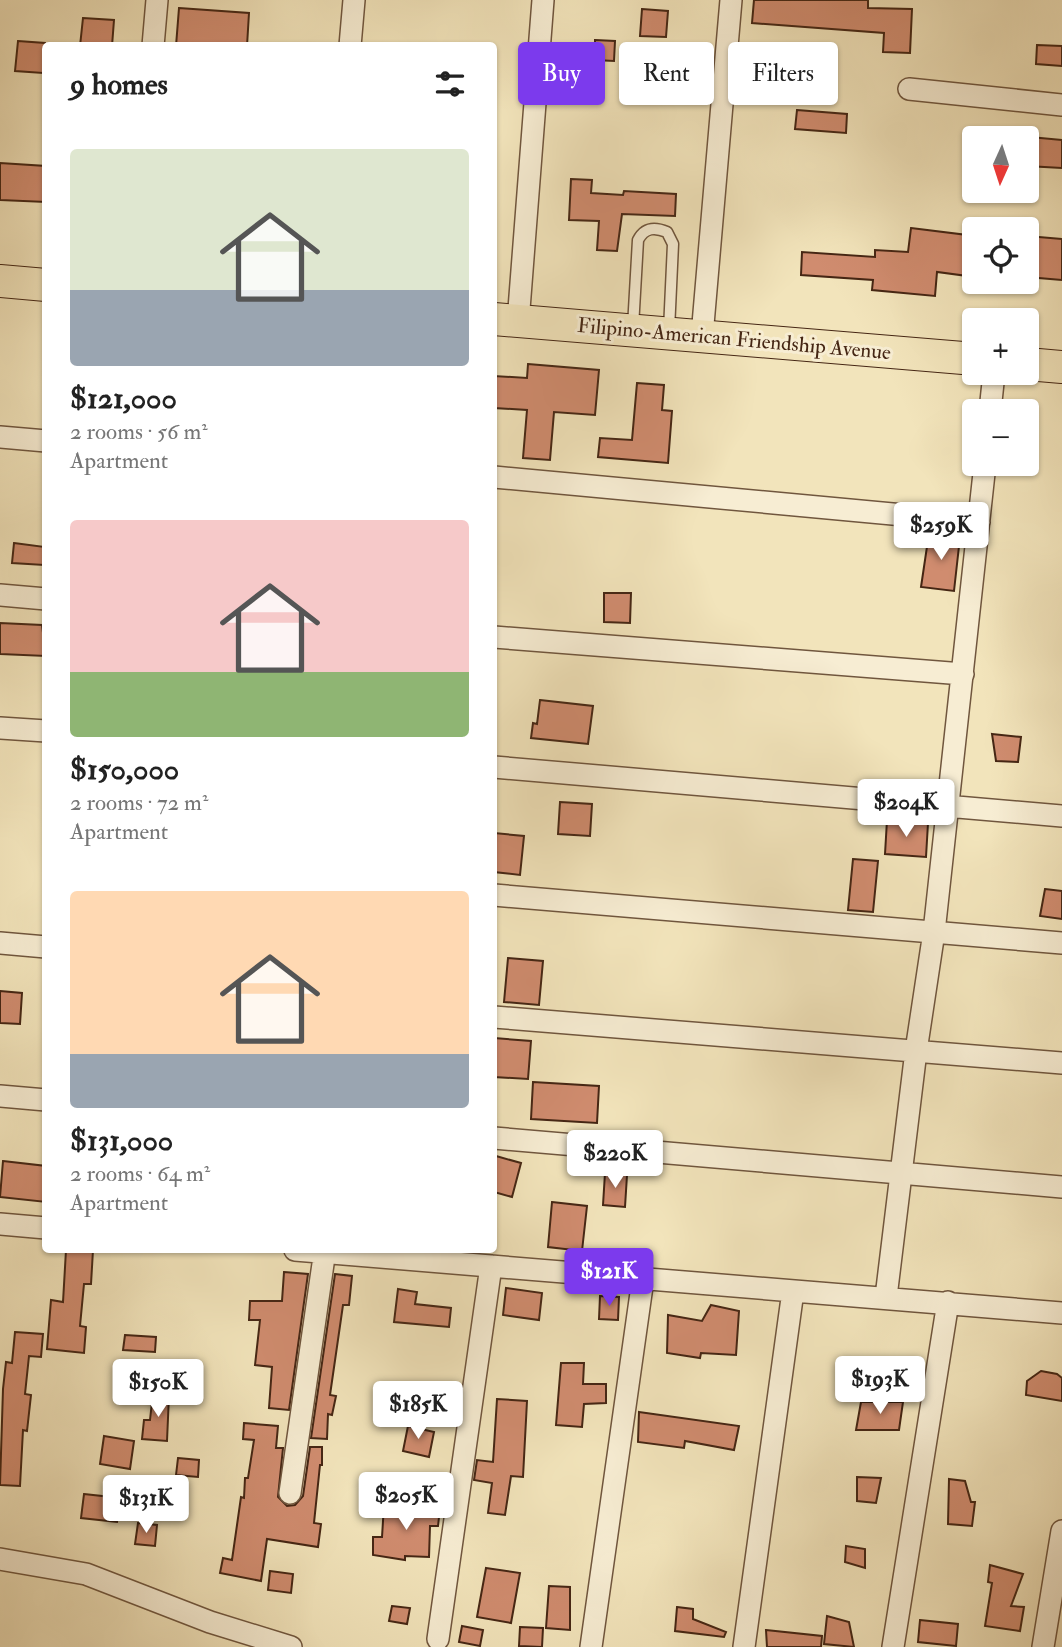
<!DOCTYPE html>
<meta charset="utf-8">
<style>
:root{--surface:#fff;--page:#f6f6f6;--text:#222;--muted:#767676;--accent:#7c3aed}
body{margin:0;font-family:"IM FELL Double Pica",serif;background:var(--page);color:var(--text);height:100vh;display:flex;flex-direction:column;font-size:26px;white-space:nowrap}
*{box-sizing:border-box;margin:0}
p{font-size:23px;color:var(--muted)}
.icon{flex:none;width:38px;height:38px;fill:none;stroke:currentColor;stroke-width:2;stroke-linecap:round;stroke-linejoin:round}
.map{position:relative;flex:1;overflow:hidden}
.details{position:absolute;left:42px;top:42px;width:455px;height:1211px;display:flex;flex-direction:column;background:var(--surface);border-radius:7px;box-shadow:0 2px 5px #0004}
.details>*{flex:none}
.guide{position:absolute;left:518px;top:42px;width:438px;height:63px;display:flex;gap:14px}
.needle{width:46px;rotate:183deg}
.tools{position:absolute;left:962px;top:126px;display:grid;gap:14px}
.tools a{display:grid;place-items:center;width:77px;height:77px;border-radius:7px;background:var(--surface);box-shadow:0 2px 5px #0004;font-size:35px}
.price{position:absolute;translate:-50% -60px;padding:0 16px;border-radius:7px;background:#fff;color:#222;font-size:23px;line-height:46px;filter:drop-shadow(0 2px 4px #0008)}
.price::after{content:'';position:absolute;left:50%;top:42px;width:21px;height:16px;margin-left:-10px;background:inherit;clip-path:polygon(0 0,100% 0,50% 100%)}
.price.active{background:var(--accent);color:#fff}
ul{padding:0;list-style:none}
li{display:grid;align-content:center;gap:14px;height:371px;padding:0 28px}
li span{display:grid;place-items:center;height:217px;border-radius:7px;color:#555}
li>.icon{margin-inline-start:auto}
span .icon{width:126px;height:126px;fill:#fffc;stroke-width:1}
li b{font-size:30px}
h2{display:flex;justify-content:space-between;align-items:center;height:84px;padding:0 28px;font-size:30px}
.tag{padding:0 24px;border-radius:7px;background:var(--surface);box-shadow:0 2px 5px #0004;font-size:24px;line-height:63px}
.tag.active{background:var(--accent);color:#fff}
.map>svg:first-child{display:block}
.building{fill:#d08c6f;stroke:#452614;stroke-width:2}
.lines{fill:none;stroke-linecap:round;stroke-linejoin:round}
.lane-casing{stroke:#70563e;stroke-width:13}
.street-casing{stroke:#70563e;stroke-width:24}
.primary-casing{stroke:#452614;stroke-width:34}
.lane{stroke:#f7edd3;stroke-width:10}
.street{stroke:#f7edd3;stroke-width:21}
.primary{stroke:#f2e4bb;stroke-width:32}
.labels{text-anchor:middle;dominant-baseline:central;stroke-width:6;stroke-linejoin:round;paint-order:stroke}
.street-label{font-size:21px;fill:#452614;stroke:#f7edd3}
</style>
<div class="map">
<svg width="1062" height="1647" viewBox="0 0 1062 1647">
<rect width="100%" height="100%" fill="#f2e4bb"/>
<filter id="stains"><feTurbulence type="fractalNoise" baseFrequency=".00286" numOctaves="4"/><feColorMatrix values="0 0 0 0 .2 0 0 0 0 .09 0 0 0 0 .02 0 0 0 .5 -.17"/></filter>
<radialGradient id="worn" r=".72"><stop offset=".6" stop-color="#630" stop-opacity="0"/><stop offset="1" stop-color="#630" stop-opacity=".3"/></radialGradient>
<!-- building -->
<path class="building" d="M 754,0 L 868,0 L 868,8 L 912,9 L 910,53 L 883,52 L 884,33 L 752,23 Z
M 179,8 L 249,13 L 247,46 L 176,46 Z
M 642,9 L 668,11 L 666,37 L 640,36 Z
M 83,18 L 114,20 L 112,46 L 80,46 Z
M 595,40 L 615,41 L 614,61 L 595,60 Z
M 18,41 L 45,43 L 43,73 L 15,71 Z
M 1037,45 L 1062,46 L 1062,66 L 1036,64 Z
M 797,110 L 847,114 L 846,133 L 795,129 Z
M 1030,137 L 1062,140 L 1062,168 L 1027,166 Z
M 0,163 L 46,166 L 46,202 L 0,200 Z
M 571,179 L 592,180 L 591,193 L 623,195 L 624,191 L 676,194 L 675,216 L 622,214 L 617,251 L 597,250 L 599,221 L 569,220 Z
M 911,228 L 975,236 L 975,277 L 937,272 L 935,296 L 872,290 L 873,280 L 801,275 L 802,252 L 875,257 L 875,250 L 908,252 Z
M 1027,236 L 1062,239 L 1062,280 L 1027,277 Z
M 528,364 L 599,370 L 595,415 L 554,412 L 550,460 L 523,458 L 527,410 L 494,408 L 494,376 L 527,378 Z
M 637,383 L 664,385 L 662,410 L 672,411 L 668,463 L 598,457 L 600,438 L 632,440 Z
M 929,533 L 960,537 L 954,591 L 921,587 Z
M 14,543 L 45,547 L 44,565 L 12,563 Z
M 604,593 L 631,593 L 630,623 L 604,622 Z
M 0,623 L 42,625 L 46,656 L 0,654 Z
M 540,700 L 593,706 L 588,744 L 531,738 L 533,723 L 537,724 Z
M 992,734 L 1021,737 L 1018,762 L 996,761 Z
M 560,802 L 592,804 L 590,836 L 558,834 Z
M 887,820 L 928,823 L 926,857 L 885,854 Z
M 494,833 L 524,836 L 520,875 L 494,872 Z
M 853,859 L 878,861 L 873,912 L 848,910 Z
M 1045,889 L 1062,891 L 1062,919 L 1040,916 Z
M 508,958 L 543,961 L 539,1005 L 504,1002 Z
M 0,991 L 22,993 L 20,1024 L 0,1023 Z
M 494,1038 L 531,1041 L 528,1079 L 494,1077 Z
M 533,1082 L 599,1086 L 597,1123 L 531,1119 Z
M 496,1156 L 521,1163 L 512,1197 L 494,1192 Z
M 3,1161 L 46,1166 L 46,1202 L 0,1197 Z
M 605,1173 L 627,1175 L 625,1207 L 603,1205 Z
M 552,1202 L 587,1206 L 582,1251 L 548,1247 Z
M 66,1250 L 93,1250 L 91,1284 L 84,1284 L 80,1326 L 86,1327 L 84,1353 L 47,1349 L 51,1300 L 63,1302 Z
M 284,1272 L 308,1274 L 289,1410 L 269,1408 L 272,1367 L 255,1365 L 260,1320 L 249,1320 L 250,1301 L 282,1301 Z
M 335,1274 L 352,1276 L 349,1305 L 343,1305 L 330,1395 L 336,1396 L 332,1415 L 328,1414 L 327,1439 L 311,1438 Z
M 506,1288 L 542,1293 L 539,1320 L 503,1315 Z
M 398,1289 L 417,1292 L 415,1304 L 451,1308 L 449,1327 L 394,1322 Z
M 600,1296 L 619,1297 L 618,1320 L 599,1319 Z
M 711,1305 L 739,1311 L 736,1355 L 701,1353 L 700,1358 L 667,1353 L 668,1315 L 702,1321 Z
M 15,1332 L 43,1334 L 41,1357 L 29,1356 L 25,1394 L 31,1395 L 27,1431 L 23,1430 L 20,1486 L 0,1485 L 3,1389 L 6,1362 L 12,1363 Z
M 125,1335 L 156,1337 L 155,1352 L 123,1350 Z
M 561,1363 L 584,1363 L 583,1384 L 606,1384 L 606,1403 L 584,1404 L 582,1427 L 556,1425 Z
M 1041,1371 L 1057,1374 L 1062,1378 L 1062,1401 L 1026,1395 L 1027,1381 Z
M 153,1393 L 169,1395 L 167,1441 L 142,1439 L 144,1420 L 150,1420 Z
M 497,1399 L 527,1401 L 523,1477 L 511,1476 L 505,1515 L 488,1513 L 492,1483 L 474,1480 L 477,1460 L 493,1462 Z
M 861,1402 L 903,1402 L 899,1430 L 856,1430 Z
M 639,1412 L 739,1426 L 734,1450 L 685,1441 L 684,1448 L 638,1442 Z
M 244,1423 L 278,1426 L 276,1448 L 283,1448 L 278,1497 L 287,1506 L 295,1505 L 303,1496 L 310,1447 L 322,1447 L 322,1465 L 320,1465 L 314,1523 L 321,1524 L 318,1547 L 267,1539 L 261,1581 L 220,1573 L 223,1558 L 232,1560 L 241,1497 L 244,1498 L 245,1478 L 248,1478 L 254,1440 L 243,1439 Z
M 408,1426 L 434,1432 L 429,1457 L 403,1451 Z
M 104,1436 L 134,1441 L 130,1469 L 100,1464 Z
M 178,1458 L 199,1460 L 198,1477 L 176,1475 Z
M 857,1477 L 881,1478 L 876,1503 L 857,1501 Z
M 949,1479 L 965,1481 L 971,1502 L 975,1502 L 972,1526 L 948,1524 Z
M 84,1494 L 120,1498 L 117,1522 L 81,1518 Z
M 384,1505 L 440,1508 L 438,1526 L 430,1526 L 429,1557 L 405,1556 L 405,1560 L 373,1555 L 373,1537 L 382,1537 Z
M 138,1523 L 157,1525 L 155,1546 L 135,1544 Z
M 846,1546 L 865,1549 L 865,1568 L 845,1562 Z
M 990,1565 L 1023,1574 L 1011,1606 L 1024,1607 L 1020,1631 L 985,1626 L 992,1583 L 988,1582 Z
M 486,1568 L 520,1573 L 511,1623 L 477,1617 Z
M 270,1571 L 293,1574 L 291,1593 L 268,1590 Z
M 549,1586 L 570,1587 L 570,1630 L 546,1628 Z
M 392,1606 L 410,1608 L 407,1624 L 389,1621 Z
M 677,1607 L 693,1609 L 693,1619 L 726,1632 L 724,1637 L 675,1631 Z
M 827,1616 L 849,1622 L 854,1647 L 824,1644 Z
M 920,1620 L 958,1624 L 956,1646 L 918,1642 Z
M 462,1626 L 483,1630 L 480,1646 L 459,1642 Z
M 520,1627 L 543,1628 L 542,1647 L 519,1646 Z
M 766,1630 L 822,1636 L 821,1647 L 767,1647 Z"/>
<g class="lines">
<!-- lane casing -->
<g class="lane-casing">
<path id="lane" d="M 633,327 L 638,240 C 645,227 655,227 667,232 L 673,244 L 669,330"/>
</g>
<!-- street casing -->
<g class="street-casing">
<path id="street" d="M 153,46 L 157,0
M 350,46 L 354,0
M 909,89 L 1062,105
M 518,322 L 543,0
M 702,336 L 731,0
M 990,411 L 994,373
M 0,437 L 46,441
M 494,477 L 979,522
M 0,595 L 46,599
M 494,637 L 963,674
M 0,728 L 46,731
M 494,767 L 1062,816
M 494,895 L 1062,943
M 0,943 L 46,947
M 494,1017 L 1062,1063
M 0,1096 L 46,1100
M 494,1138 L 1062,1187
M 0,1224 L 46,1228
M 295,1250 L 1062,1313
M 886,1297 L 916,1051 L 934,932 L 985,464
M 290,1493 L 325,1250
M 0,1559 L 86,1574 L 210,1622 L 291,1647
M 438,1639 L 491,1266
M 591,1647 L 643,1279
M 744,1647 L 793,1291
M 893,1647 L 948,1302
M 1043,1647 L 1062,1531"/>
</g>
<!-- primary casing -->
<g class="primary-casing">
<path id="primary" d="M 0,281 L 46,285
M 494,319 L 975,359
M 1027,364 L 1062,367"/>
</g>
<!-- lane -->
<use href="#lane" class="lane"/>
<!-- street -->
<use href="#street" class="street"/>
<!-- primary -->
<use href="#primary" class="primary"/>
</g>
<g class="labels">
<!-- street labels -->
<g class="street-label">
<text transform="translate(734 339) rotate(5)">Filipino-American Friendship Avenue</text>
</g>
</g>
<rect width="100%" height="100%" filter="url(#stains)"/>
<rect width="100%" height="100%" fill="url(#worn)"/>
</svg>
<div class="tools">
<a><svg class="needle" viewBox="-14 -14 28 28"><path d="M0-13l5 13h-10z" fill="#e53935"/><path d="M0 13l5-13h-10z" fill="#767676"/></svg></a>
<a><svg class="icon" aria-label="locate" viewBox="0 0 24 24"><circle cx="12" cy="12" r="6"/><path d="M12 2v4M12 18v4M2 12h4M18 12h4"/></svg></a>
<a>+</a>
<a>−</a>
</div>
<b class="price" style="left:941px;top:562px">$259K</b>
<b class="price" style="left:906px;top:839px">$204K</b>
<b class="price" style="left:615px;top:1190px">$220K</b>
<b class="price active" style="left:609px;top:1308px">$121K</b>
<b class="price" style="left:880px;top:1416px">$193K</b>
<b class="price" style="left:158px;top:1419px">$150K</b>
<b class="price" style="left:418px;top:1441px">$185K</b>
<b class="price" style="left:406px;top:1532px">$205K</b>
<b class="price" style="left:146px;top:1535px">$131K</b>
<div class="guide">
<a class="tag active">Buy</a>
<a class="tag">Rent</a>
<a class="tag">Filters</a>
</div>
<section class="details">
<h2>9 homes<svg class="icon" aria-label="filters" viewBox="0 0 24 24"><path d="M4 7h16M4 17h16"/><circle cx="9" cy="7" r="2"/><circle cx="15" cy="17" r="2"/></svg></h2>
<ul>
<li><span style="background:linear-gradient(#dfe7d0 65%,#9aa5b1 0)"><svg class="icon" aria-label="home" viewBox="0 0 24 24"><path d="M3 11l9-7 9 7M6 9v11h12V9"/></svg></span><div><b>$121,000</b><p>2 rooms · 56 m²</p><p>Apartment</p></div></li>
<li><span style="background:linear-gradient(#f6c9c9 70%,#8fb573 0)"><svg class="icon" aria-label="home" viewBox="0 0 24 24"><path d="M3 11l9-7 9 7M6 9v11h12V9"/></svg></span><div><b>$150,000</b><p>2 rooms · 72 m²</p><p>Apartment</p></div></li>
<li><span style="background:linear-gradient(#ffd9b3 75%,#9aa5b1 0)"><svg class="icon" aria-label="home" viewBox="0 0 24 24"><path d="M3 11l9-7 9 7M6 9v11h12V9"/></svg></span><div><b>$131,000</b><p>2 rooms · 64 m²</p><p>Apartment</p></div></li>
</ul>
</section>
</div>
